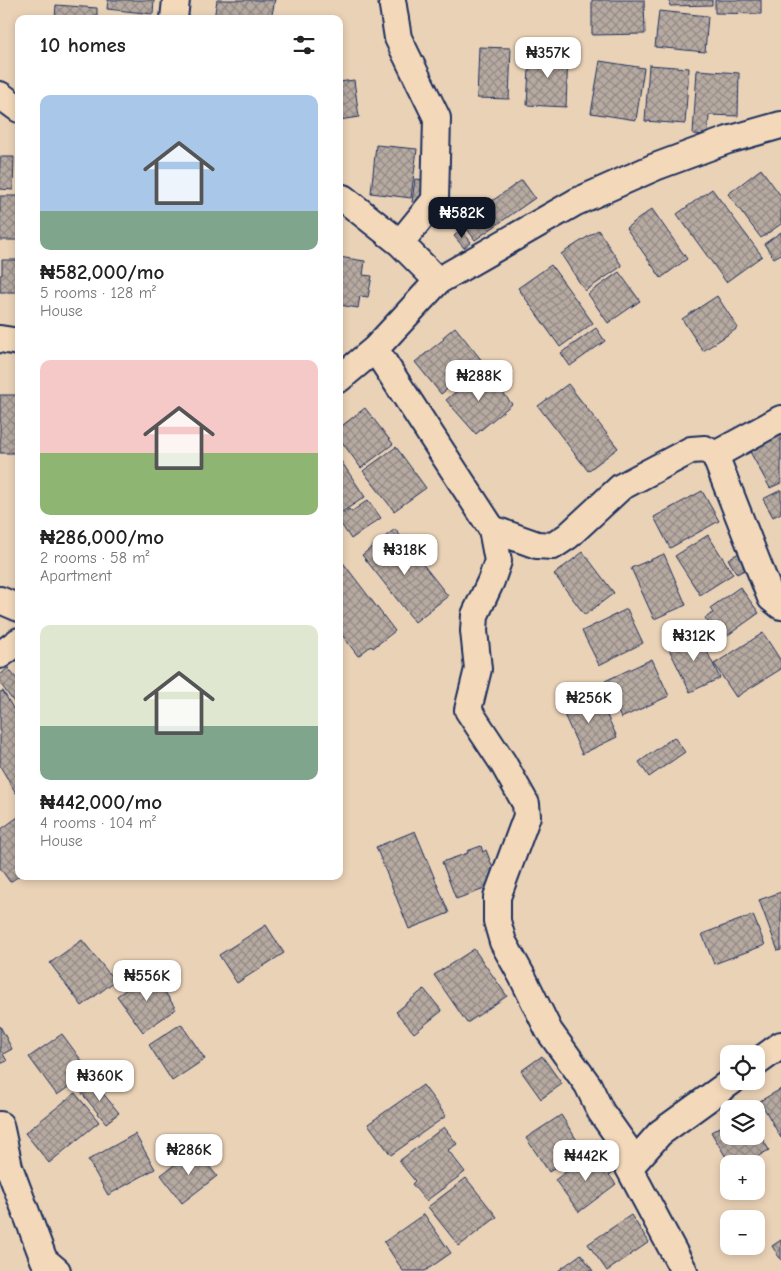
<!DOCTYPE html>
<meta charset="utf-8">
<style>
:root{--surface:#fff;--page:#f2f2f2;--text:#222;--muted:#767676;--accent:#111827}
body{margin:0;font-family:"Comic Neue",sans-serif;background:var(--page);color:var(--text);height:100vh;display:flex;flex-direction:column;font-size:19px;white-space:nowrap}
*{box-sizing:border-box;margin:0}
p{font-size:16px;color:var(--muted)}
.icon{flex:none;width:28px;height:28px;fill:none;stroke:currentColor;stroke-width:2;stroke-linecap:round;stroke-linejoin:round}
.map{position:relative;flex:1;overflow:hidden}
.details{position:absolute;left:15px;top:15px;width:328px;height:865px;display:flex;flex-direction:column;background:var(--surface);border-radius:10px;box-shadow:0 2px 8px #0003}
.details>*{flex:none}
.buttons{position:absolute;left:720px;top:1045px;display:grid;gap:10px}
.buttons a{display:grid;place-items:center;width:45px;height:45px;border-radius:10px;background:var(--surface);box-shadow:0 2px 8px #0003;font-size:25px}
.price{position:absolute;translate:-50% -42px;padding:0 11px;border-radius:10px;background:#fff;color:#222;font-size:16px;line-height:32px;filter:drop-shadow(0 1px 2px #0008)}
.price::after{content:'';position:absolute;left:50%;top:30px;width:15px;height:11px;margin-left:-8px;background:inherit;clip-path:polygon(0 0,100% 0,50% 100%)}
.price.on{background:var(--accent);color:#fff}
ul{padding:0;list-style:none}
li{display:grid;align-content:center;gap:10px;height:265px;padding:0 25px}
li span{display:grid;place-items:center;height:155px;border-radius:10px;color:#555}
li>.icon{margin-inline-start:auto}
span .icon{width:90px;height:90px;fill:#fffc;stroke-width:1}
li b{font-size:21px}
h2{display:flex;justify-content:space-between;align-items:center;height:60px;padding:0 25px;font-size:21px}
.map>svg:first-child{display:block}
.building{fill:url(#building-cross-hatch);stroke:#1b2f5e}
.lines{fill:none;stroke-linecap:round;stroke-linejoin:round}
.street-casing{stroke:#1b2f5e;stroke-width:30}
.street{stroke:#f3d9ba;stroke-width:26}
</style>
<div class="map">
<svg width="781" height="1271" viewBox="0 0 781 1271">
<defs>
<pattern id="building-cross-hatch" width="8" height="8" patternUnits="userSpaceOnUse" patternTransform="scale(1.25)"><rect width="8" height="8" fill="#b7aaa1"/><path d="M0 0l8 8M0 8l8-8" fill="none" stroke="#948b86"/></pattern>
</defs>
<rect width="100%" height="100%" fill="#ead2b6"/>
<filter id="ink" filterUnits="userSpaceOnUse"><feTurbulence type="fractalNoise" baseFrequency=".02" numOctaves="2"/><feDisplacementMap in="SourceGraphic" scale="10" xChannelSelector="R" yChannelSelector="G"/><feConvolveMatrix kernelMatrix="1 2 1 2 8 2 1 2 1" color-interpolation-filters="sRGB"/></filter>
<g filter="url(#ink)">
<!-- building -->
<path class="building" d="M 108,0 L 154,0 L 153,14 L 107,9 Z
M 217,0 L 275,0 L 271,19 L 214,19 Z
M 592,0 L 644,0 L 645,34 L 592,35 Z
M 669,0 L 712,0 L 712,5 L 670,6 Z
M 715,0 L 761,0 L 761,14 L 715,13 Z
M 56,5 L 97,8 L 97,19 L 55,19 Z
M 659,11 L 708,16 L 705,52 L 655,47 Z
M 479,47 L 511,48 L 509,99 L 477,98 Z
M 530,51 L 568,53 L 566,107 L 527,105 Z
M 600,61 L 644,68 L 636,120 L 591,113 Z
M 649,65 L 689,68 L 685,124 L 645,121 Z
M 697,70 L 739,73 L 738,116 L 709,115 L 708,135 L 693,134 Z
M 354,80 L 359,117 L 339,120 L 339,82 Z
M 376,145 L 417,149 L 411,198 L 371,193 Z
M 0,157 L 14,157 L 13,190 L 0,189 Z
M 761,169 L 781,196 L 781,224 L 761,238 L 728,194 Z
M 415,179 L 428,180 L 426,204 L 412,202 Z
M 522,180 L 535,198 L 475,240 L 462,222 Z
M 712,189 L 762,256 L 726,282 L 677,214 Z
M 0,196 L 19,196 L 19,240 L 0,240 Z
M 652,209 L 687,259 L 661,278 L 626,228 Z
M 461,230 L 471,242 L 464,248 L 454,236 Z
M 598,230 L 622,266 L 585,291 L 561,254 Z
M 781,232 L 781,254 L 774,258 L 764,244 Z
M 339,257 L 365,261 L 363,275 L 372,276 L 368,297 L 360,296 L 358,308 L 339,305 Z
M 2,260 L 17,260 L 16,292 L 0,292 L 0,275 L 2,275 Z
M 551,265 L 593,323 L 560,347 L 518,288 Z
M 619,272 L 640,301 L 608,323 L 588,294 Z
M 717,296 L 738,328 L 703,351 L 682,319 Z
M 455,327 L 483,362 L 441,394 L 415,362 L 444,339 L 443,337 Z
M 596,328 L 605,341 L 570,366 L 561,353 Z
M 483,369 L 512,404 L 476,434 L 446,400 Z
M 568,384 L 618,448 L 588,471 L 538,406 Z
M 0,395 L 19,395 L 19,453 L 0,453 Z
M 365,408 L 393,444 L 361,468 L 339,438 L 339,428 Z
M 781,433 L 781,483 L 770,488 L 749,450 Z
M 396,447 L 426,488 L 394,511 L 363,471 Z
M 339,458 L 365,497 L 339,514 Z
M 781,490 L 781,513 L 773,517 L 763,499 Z
M 702,491 L 719,521 L 670,548 L 654,517 Z
M 368,500 L 381,518 L 351,539 L 339,521 L 339,516 L 349,509 L 351,512 Z
M 395,529 L 448,596 L 415,622 L 362,555 Z
M 708,535 L 733,574 L 700,595 L 675,556 Z
M 583,552 L 614,593 L 585,615 L 554,574 Z
M 739,553 L 748,568 L 737,574 L 728,559 Z
M 664,554 L 686,605 L 654,619 L 631,568 Z
M 341,560 L 395,631 L 373,648 L 371,646 L 358,656 L 339,631 L 339,561 Z
M 740,587 L 759,613 L 721,640 L 705,618 L 713,613 L 710,608 Z
M 627,609 L 643,643 L 599,665 L 582,631 Z
M 697,631 L 720,678 L 690,692 L 667,645 Z
M 763,633 L 781,661 L 781,669 L 736,697 L 714,664 Z
M 652,659 L 669,696 L 621,718 L 616,707 L 612,710 L 604,692 L 609,690 L 605,681 Z
M 8,668 L 19,682 L 19,703 L 16,705 L 0,683 L 0,675 Z
M 3,691 L 14,710 L 18,708 L 19,710 L 19,792 L 16,793 L 0,766 L 0,692 Z
M 597,694 L 617,737 L 582,754 L 562,710 Z
M 674,737 L 685,752 L 649,777 L 639,762 Z
M 18,817 L 19,876 L 10,882 L 0,868 L 0,830 Z
M 415,831 L 449,913 L 409,929 L 376,847 Z
M 481,846 L 483,852 L 486,850 L 499,884 L 456,899 L 442,862 L 468,853 L 467,851 Z
M 781,892 L 781,950 L 778,951 L 759,900 Z
M 753,915 L 765,945 L 714,964 L 702,934 Z
M 266,925 L 284,953 L 237,983 L 219,955 Z
M 82,940 L 115,981 L 82,1006 L 50,963 Z
M 474,949 L 507,996 L 467,1023 L 434,975 Z
M 152,972 L 176,1009 L 143,1032 L 117,996 Z
M 424,989 L 442,1011 L 414,1033 L 396,1012 Z
M 181,1024 L 205,1059 L 172,1081 L 149,1045 Z
M 0,1026 L 12,1049 L 3,1054 L 7,1061 L 0,1064 Z
M 62,1034 L 90,1072 L 57,1095 L 29,1057 Z
M 542,1056 L 562,1084 L 541,1099 L 521,1071 Z
M 93,1081 L 119,1113 L 106,1123 L 80,1091 Z
M 423,1085 L 446,1116 L 391,1155 L 368,1124 Z
M 781,1089 L 781,1138 L 760,1101 Z
M 75,1093 L 99,1122 L 49,1163 L 25,1133 Z
M 561,1115 L 583,1150 L 549,1172 L 526,1138 Z
M 729,1122 L 729,1136 L 756,1136 L 756,1128 L 769,1150 L 744,1164 L 730,1164 L 711,1132 Z
M 444,1127 L 457,1144 L 448,1150 L 465,1172 L 426,1201 L 412,1184 L 415,1181 L 399,1161 Z
M 135,1134 L 155,1169 L 108,1195 L 88,1160 Z
M 195,1149 L 217,1176 L 182,1203 L 161,1175 Z
M 591,1153 L 603,1168 L 609,1164 L 615,1171 L 609,1175 L 616,1184 L 579,1212 L 555,1180 Z
M 466,1178 L 497,1217 L 459,1246 L 428,1207 Z
M 424,1214 L 451,1253 L 425,1271 L 403,1271 L 384,1242 Z
M 631,1215 L 649,1242 L 607,1271 L 588,1244 Z
M 781,1240 L 781,1260 L 772,1246 Z
M 581,1254 L 593,1271 L 558,1271 Z"/>
<g class="lines">
<!-- street casing -->
<g class="street-casing">
<path id="street" d="M 392,0 L 398,38 L 437,118 L 435,200 L 400,243
M 174,19 L 176,0
M 0,95 L 19,109
M 339,197 L 343,198 L 400,243 L 438,281
M 0,339 L 19,342
M 375,349 L 492,529 L 498,561 L 491,581 L 475,615 L 474,631 L 478,669 L 468,710 L 503,763 L 526,804 L 527,816 L 497,897 L 497,921 L 503,942 L 523,978 L 549,1031 L 588,1085 L 601,1112 L 625,1146 L 629,1168 L 684,1271
M 339,379 L 375,349 L 438,281 L 576,202 L 655,167 L 728,140 L 781,125
M 715,455 L 781,419
M 492,529 L 537,545 L 553,546 L 568,536 L 621,487 L 691,450 L 705,449 L 715,455 L 771,598 L 781,606
M 0,600 L 19,608
M 0,655 L 19,641
M 756,1063 L 781,1045
M 0,1125 L 9,1167 L 44,1260 L 57,1271
M 629,1168 L 660,1133 L 732,1081"/>
</g>
<!-- street -->
<use href="#street" class="street"/>
</g>
</g>
</svg>
<div class="buttons">
<a><svg class="icon" aria-label="locate" viewBox="0 0 24 24"><circle cx="12" cy="12" r="6"/><path d="M12 2v4M12 18v4M2 12h4M18 12h4"/></svg></a>
<a><svg class="icon" aria-label="layers" viewBox="0 0 24 24"><path d="M12 4l9 5-9 5-9-5zM3 14l9 5 9-5"/></svg></a>
<a>+</a>
<a>−</a>
</div>
<b class="price" style="left:548px;top:79px">₦357K</b>
<b class="price on" style="left:462px;top:239px">₦582K</b>
<b class="price" style="left:479px;top:402px">₦288K</b>
<b class="price" style="left:405px;top:576px">₦318K</b>
<b class="price" style="left:694px;top:662px">₦312K</b>
<b class="price" style="left:589px;top:724px">₦256K</b>
<b class="price" style="left:147px;top:1002px">₦556K</b>
<b class="price" style="left:100px;top:1102px">₦360K</b>
<b class="price" style="left:189px;top:1176px">₦286K</b>
<b class="price" style="left:586px;top:1182px">₦442K</b>
<section class="details">
<h2>10 homes<svg class="icon" aria-label="filters" viewBox="0 0 24 24"><path d="M4 7h16M4 17h16"/><circle cx="9" cy="7" r="2"/><circle cx="15" cy="17" r="2"/></svg></h2>
<ul>
<li><span style="background:linear-gradient(#a9c7e8 75%,#7fa58c 0)"><svg class="icon" aria-label="home" viewBox="0 0 24 24"><path d="M3 11l9-7 9 7M6 9v11h12V9"/></svg></span><div><b>₦582,000/mo</b><p>5 rooms · 128 m²</p><p>House</p></div></li>
<li><span style="background:linear-gradient(#f6c9c9 60%,#8fb573 0)"><svg class="icon" aria-label="home" viewBox="0 0 24 24"><path d="M3 11l9-7 9 7M6 9v11h12V9"/></svg></span><div><b>₦286,000/mo</b><p>2 rooms · 58 m²</p><p>Apartment</p></div></li>
<li><span style="background:linear-gradient(#dfe7d0 65%,#7fa58c 0)"><svg class="icon" aria-label="home" viewBox="0 0 24 24"><path d="M3 11l9-7 9 7M6 9v11h12V9"/></svg></span><div><b>₦442,000/mo</b><p>4 rooms · 104 m²</p><p>House</p></div></li>
</ul>
</section>
</div>
